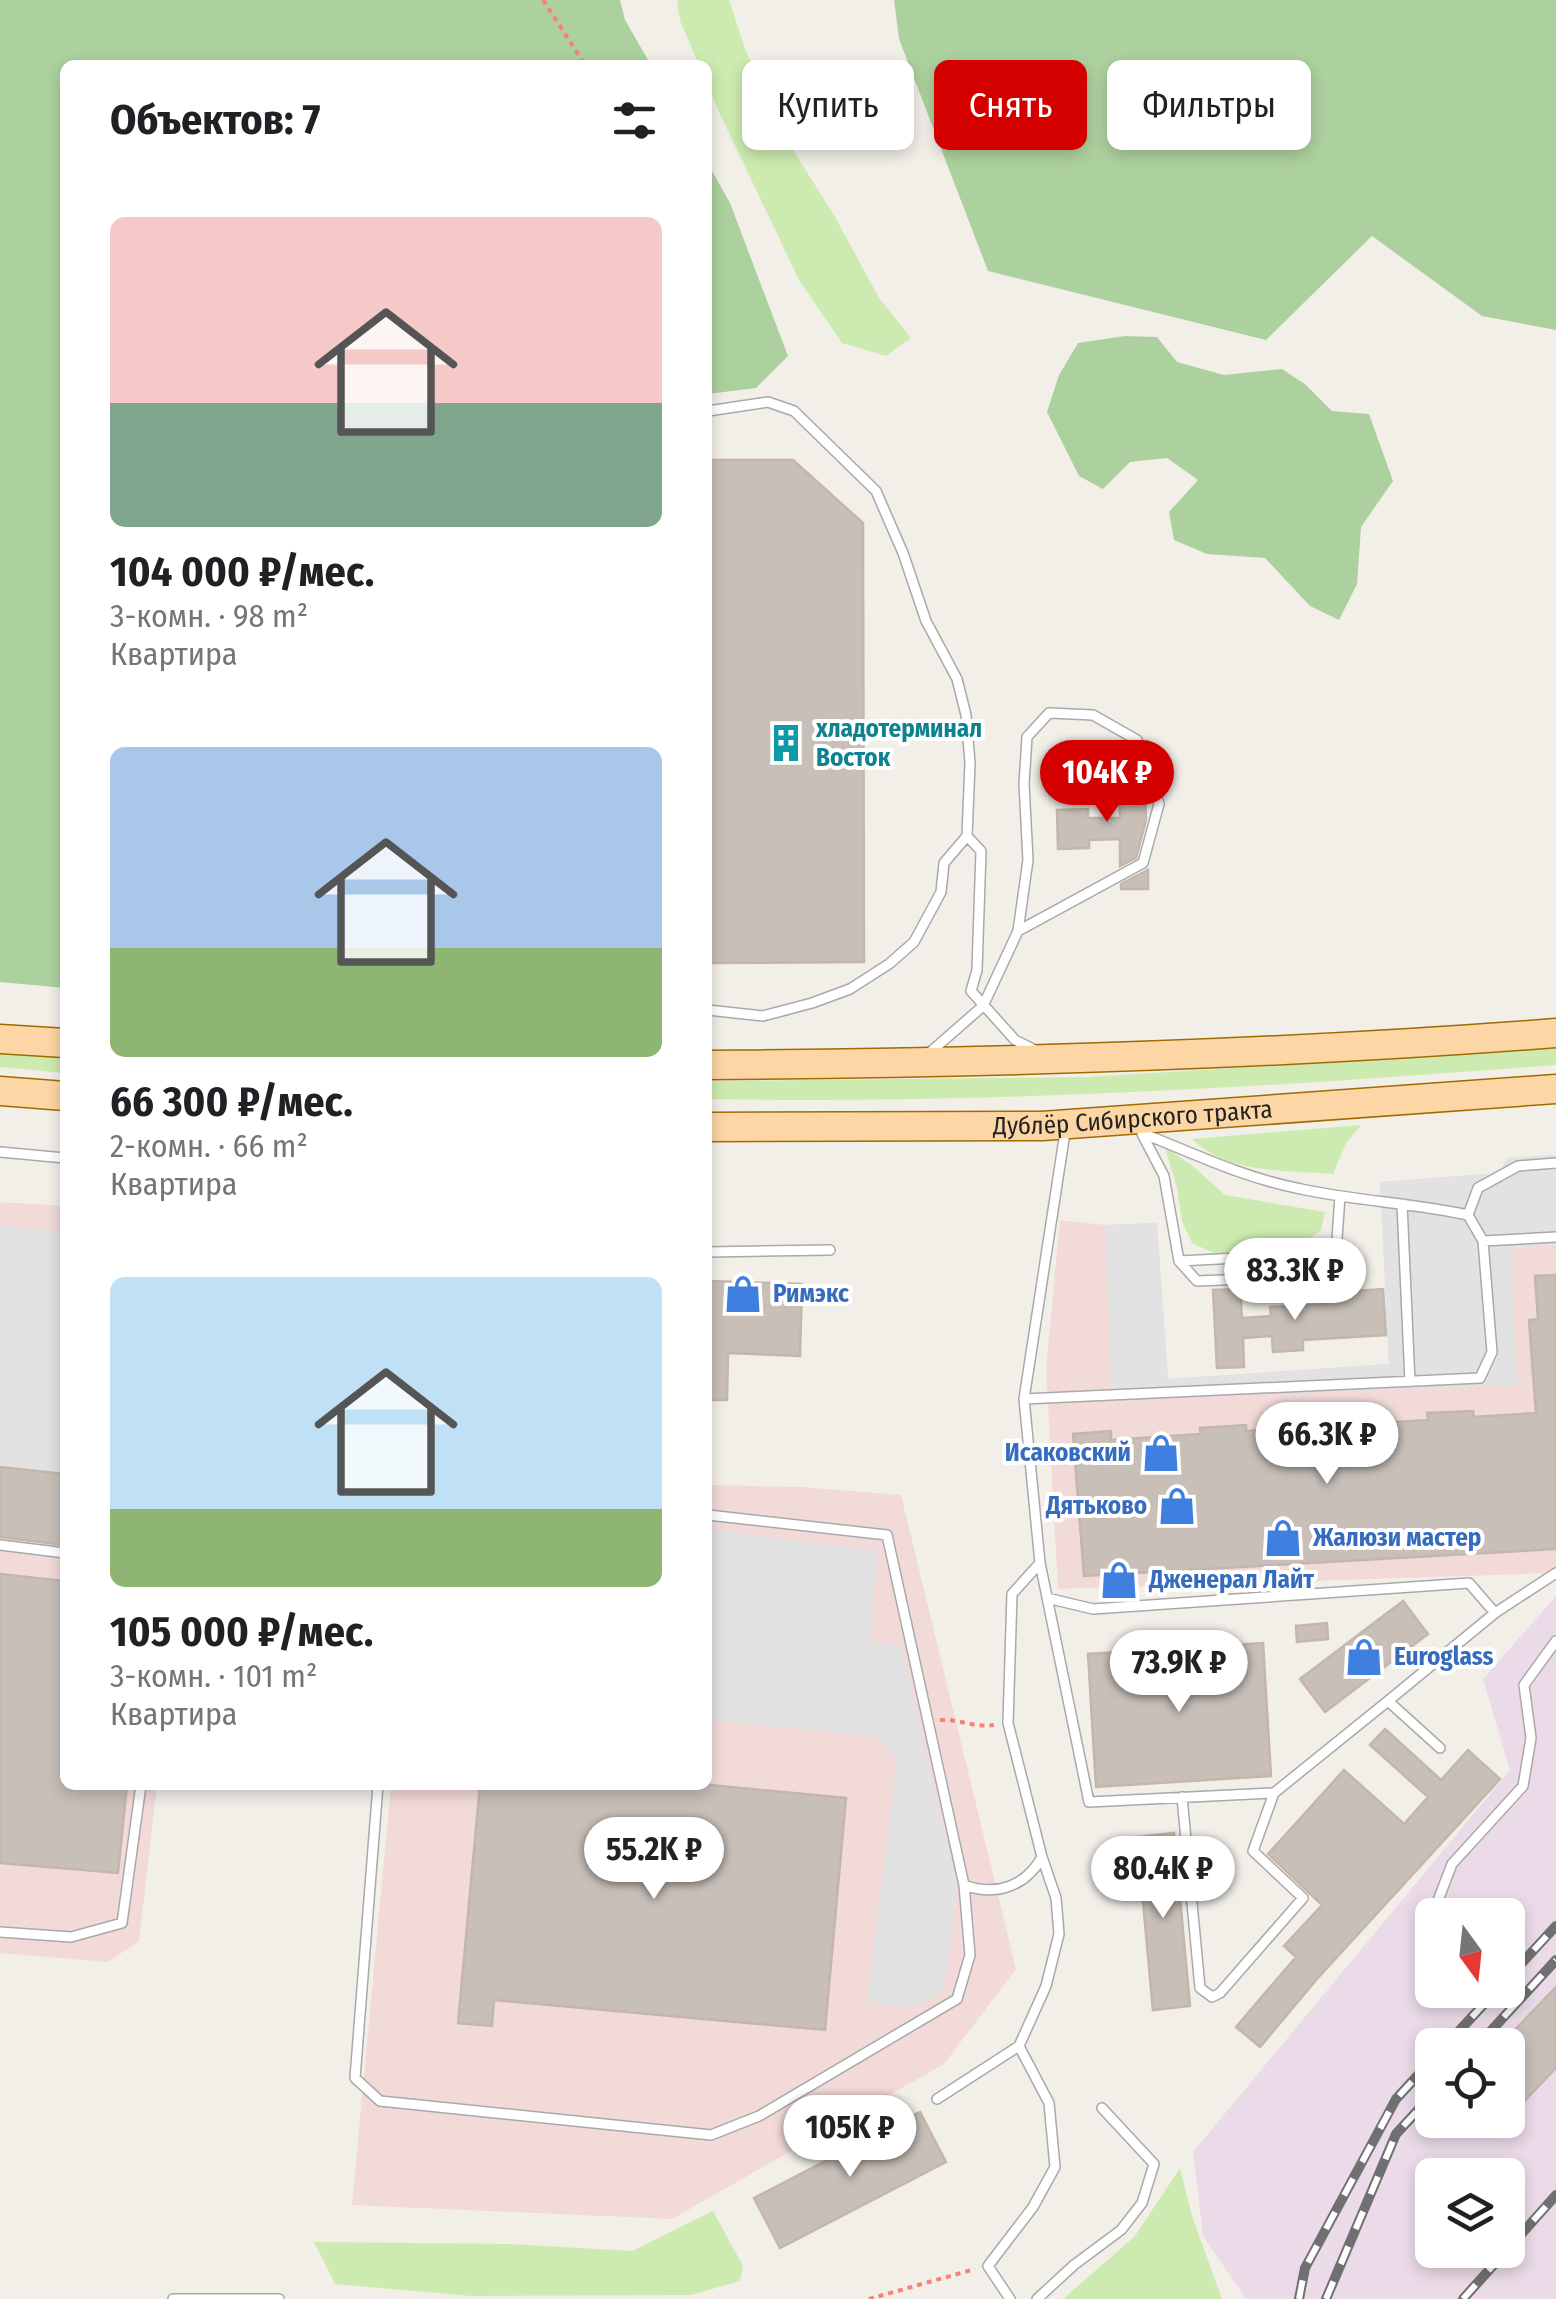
<!DOCTYPE html>
<html lang="ru">
<meta charset="utf-8">
<style>
:root{--surface:#fff;--page:#f2f2f2;--text:#202124;--muted:#757577;--accent:#d40000}
body{margin:0;font-family:"Fira Sans Condensed",sans-serif;background:var(--page);color:var(--text);height:100vh;display:flex;flex-direction:column;font-size:38px;white-space:nowrap}
*{box-sizing:border-box;margin:0}
p{font-size:32px;color:var(--muted)}
.icon{flex:none;width:55px;height:55px;fill:none;stroke:currentColor;stroke-width:2;stroke-linecap:round;stroke-linejoin:round}
.map{position:relative;flex:1;overflow:hidden}
.side{position:absolute;left:60px;top:60px;width:652px;height:1730px;display:flex;flex-direction:column;background:var(--surface);border-radius:15px;box-shadow:0 5px 15px #0003}
.side>*{flex:none}
.top-card{position:absolute;left:742px;top:60px;width:662px;height:90px;display:flex;gap:20px}
.needle{width:65px;rotate:165deg}
.fabs{position:absolute;left:1415px;top:1898px;display:grid;gap:20px}
.fabs a{display:grid;place-items:center;width:110px;height:110px;border-radius:15px;background:var(--surface);box-shadow:0 5px 15px #0003;font-size:50px}
.price{position:absolute;translate:-50% -85px;padding:0 22px;border-radius:35px;background:#fff;color:#222;font-size:32px;line-height:65px;filter:drop-shadow(0 2px 5px #0008)}
.price::after{content:'';position:absolute;left:50%;top:60px;width:30px;height:22px;margin-left:-15px;background:inherit;clip-path:polygon(0 0,100% 0,50% 100%)}
.price.active{background:var(--accent);color:#fff}
ul{padding:0;list-style:none}
li{display:grid;align-content:center;gap:20px;height:530px;padding:0 50px}
li span{display:grid;place-items:center;height:310px;border-radius:15px;color:#555}
li>.icon{margin-inline-start:auto}
span .icon{width:180px;height:180px;fill:#fffc;stroke-width:1}
li b{font-size:42px}
h2{display:flex;justify-content:space-between;align-items:center;height:120px;padding:0 50px;font-size:42px}
.chip{padding:0 35px;border-radius:15px;background:var(--surface);box-shadow:0 5px 15px #0003;font-size:35px;line-height:90px}
.chip.active{background:var(--accent);color:#fff}
.map>svg:first-child{display:block}
.commercial{fill:#f2dad9}
.industrial{fill:#ebdbe8;fill-rule:evenodd}
.grass{fill:#cdebb0}
.forest{fill:#add19e}
.parking{fill:#e2e2e2}
.building{fill:#c7bfb8;stroke:#c4b6ab;stroke-width:2.5}
.lines{fill:none;stroke-linecap:round;stroke-linejoin:round}
.service-casing{stroke:#a9a9a9;stroke-width:12}
.primary-casing{stroke:#a06b00;stroke-width:31}
.path{stroke:#fa8072;stroke-width:4;stroke-dasharray:5 5;stroke-linecap:butt}
.service{stroke:#fff;stroke-width:9}
.primary{stroke:#fcd6a4;stroke-width:28}
.rail-casing{stroke:#707070;stroke-width:10}
.rail{stroke:#fff;stroke-width:6;stroke-dasharray:19;stroke-linecap:butt}
.labels{text-anchor:middle;dominant-baseline:central;stroke-width:8;stroke-linejoin:round;paint-order:stroke}
.culture-label{font-size:25px;font-weight:bold;fill:#0d838f;stroke:#fff;text-anchor:start}
.street-label{font-size:25px;fill:#222;stroke:#fff}
.shop-label{font-size:25px;font-weight:bold;fill:#366cbe;stroke:#fff;text-anchor:start}
</style>
<div class="map">
<svg width="1556" height="2299" viewBox="0 0 1556 2299">
<rect width="100%" height="100%" fill="#f2efe9"/>
<!-- commercial -->
<path class="commercial" d="M 1556,1155 L 1556,1573 L 1058,1589 L 1046,1368 L 1060,1220 L 1105,1225 L 1157,1223 L 1168,1379 L 1389,1364 L 1380,1182 L 1500,1173 L 1507,1158 Z
M 0,1202 L 65,1206 L 65,1785 L 157,1785 L 139,1941 L 108,1962 L 0,1953 Z
M 708,1485 L 801,1487 L 901,1495 L 1016,1969 L 944,2064 L 672,2219 L 352,2205 L 391,1785 L 708,1785 Z"/>
<!-- industrial -->
<path class="industrial" d="M 1556,1596 L 1556,2299 L 1246,2299 L 1203,2236 L 1193,2152 L 1510,1770 L 1483,1679 ZM 1432,1915 L 1508,1915 L 1508,1990 L 1432,1990 ZM 1432,2045 L 1508,2045 L 1508,2120 L 1432,2120 ZM 1432,2175 L 1508,2175 L 1508,2250 L 1432,2250 Z"/>
<!-- grass -->
<path class="grass" d="M 677,0 L 729,0 L 745,49 L 781,131 L 834,215 L 879,298 L 911,338 L 886,356 L 842,343 L 799,280 L 718,110 L 708,85 L 708,65 L 699,65 L 680,21 Z
M 0,1048 L 65,1054 L 65,1073 L 0,1067 Z
M 1556,1048 L 1556,1065 C 1273,1087 991,1104 708,1099 L 708,1081 L 1088,1077 Z
M 1361,1125 L 1345,1145 L 1333,1174 C 1286,1170 1228,1174 1192,1139 Z
M 1165,1147 L 1194,1167 L 1225,1195 L 1325,1212 L 1321,1230 L 1296,1249 L 1216,1254 L 1192,1243 L 1182,1221 L 1177,1188 Z
M 1180,2168 L 1192,2216 L 1222,2299 L 1063,2299 L 1135,2236 Z
M 713,2211 L 743,2266 L 740,2281 L 691,2295 L 471,2296 L 335,2284 L 314,2242 L 510,2244 L 632,2251 Z"/>
<!-- forest -->
<path class="forest" d="M 0,0 L 620,0 L 625,20 L 651,65 L 65,65 L 65,988 L 0,982 Z
M 894,0 L 1556,0 L 1556,330 L 1482,316 L 1372,236 L 1266,340 L 988,271 L 899,39 Z
M 708,164 L 730,203 L 788,356 L 756,388 L 708,394 Z
M 1125,336 L 1157,337 L 1177,362 L 1224,375 L 1282,369 L 1306,385 L 1332,411 L 1369,414 L 1393,481 L 1361,527 L 1357,584 L 1339,620 L 1310,606 L 1265,558 L 1207,554 L 1174,540 L 1169,512 L 1198,480 L 1167,458 L 1130,462 L 1103,489 L 1079,476 L 1047,412 L 1059,375 L 1078,343 Z"/>
<!-- parking -->
<path class="parking" d="M 1556,1155 L 1556,1245 L 1511,1248 L 1517,1385 L 1112,1400 L 1105,1225 L 1157,1223 L 1168,1379 L 1389,1364 L 1380,1182 L 1500,1173 L 1507,1158 Z
M 0,1225 L 65,1232 L 65,1556 L 0,1549 Z
M 708,1529 L 878,1551 L 870,1640 L 901,1646 L 957,1885 L 944,1990 L 912,2008 L 867,2001 L 897,1759 L 877,1736 L 708,1720 Z"/>
<!-- building -->
<path class="building" d="M 708,460 L 793,460 L 863,523 L 864,962 L 708,963 Z
M 1119,786 L 1144,786 L 1145,790 L 1146,820 L 1136,858 L 1120,866 L 1120,839 L 1089,840 L 1089,848 L 1058,849 L 1057,810 L 1088,809 L 1088,818 L 1120,818 Z
M 1148,870 L 1148,889 L 1121,889 L 1121,884 Z
M 1556,1275 L 1556,1549 L 1084,1576 L 1073,1434 L 1111,1431 L 1111,1440 L 1200,1434 L 1200,1428 L 1246,1425 L 1246,1431 L 1314,1427 L 1313,1421 L 1359,1418 L 1360,1424 L 1428,1420 L 1427,1413 L 1473,1411 L 1474,1417 L 1536,1413 L 1529,1320 L 1538,1319 L 1535,1276 Z
M 708,1281 L 802,1284 L 800,1356 L 728,1353 L 727,1400 L 708,1400 Z
M 1240,1289 L 1242,1318 L 1271,1316 L 1270,1307 L 1326,1304 L 1325,1293 L 1383,1289 L 1386,1335 L 1303,1340 L 1303,1350 L 1273,1352 L 1272,1336 L 1243,1338 L 1244,1367 L 1217,1368 L 1213,1290 Z
M 0,1467 L 65,1474 L 65,1545 L 0,1537 Z
M 0,1574 L 65,1581 L 65,1785 L 127,1785 L 118,1873 L 0,1863 Z
M 1403,1601 L 1428,1634 L 1325,1712 L 1300,1679 Z
M 1327,1623 L 1328,1639 L 1297,1642 L 1296,1626 Z
M 1263,1643 L 1271,1776 L 1096,1787 L 1088,1654 Z
M 1385,1729 L 1441,1780 L 1468,1750 L 1500,1779 L 1317,1979 L 1260,2047 L 1236,2027 L 1296,1957 L 1284,1946 L 1322,1905 L 1268,1854 L 1344,1770 L 1404,1824 L 1428,1797 L 1370,1745 Z
M 480,1785 L 710,1785 L 846,1798 L 825,2030 L 494,2000 L 492,2026 L 458,2023 Z
M 1174,1833 L 1190,2006 L 1153,2010 L 1137,1837 Z
M 1556,1987 L 1556,2068 L 1508,2118 L 1508,2037 Z
M 920,2112 L 946,2162 L 780,2248 L 754,2198 Z"/>
<g class="lines">
<!-- service casing -->
<g class="service-casing">
<path id="service" d="M 708,411 L 768,402 L 794,411 L 876,491 L 903,553 L 926,621 L 957,679 L 966,715 L 970,763 L 967,836 L 944,863 L 941,892 L 914,942 L 889,964 L 850,989 L 812,1003 L 763,1016 L 708,1010
M 967,836 L 981,851 L 977,970 L 971,991 L 1015,1040 L 1035,1050
M 927,1055 L 983,1006 L 1018,931 L 1028,860 L 1024,784 L 1027,737 L 1049,713 L 1093,715 L 1137,740 L 1159,804 L 1143,863 L 1018,931
M 1066,1126 L 1024,1399 L 1040,1563 L 1089,1802 L 1274,1793 L 1388,1701
M 1142,1134 L 1164,1176 L 1179,1261 L 1336,1253 L 1340,1196
M 0,1152 L 65,1158
M 1402,1204 L 1410,1382
M 1468,1215 L 1478,1188 L 1518,1166 L 1556,1163
M 1483,1241 L 1556,1237
M 708,1252 L 830,1250
M 1179,1261 L 1197,1281 L 1320,1276 L 1336,1253
M 1024,1399 L 1480,1378 L 1492,1352 L 1483,1241 L 1468,1215 C 1413,1203 1356,1201 1301,1189 C 1244,1178 1195,1154 1142,1133
M 0,1545 L 65,1553
M 1047,1598 L 1093,1609 L 1469,1583 L 1495,1613
M 1440,1748 L 1388,1701 L 1495,1613 L 1556,1573
M 378,1785 L 355,2078 L 380,2101 L 711,2135 L 759,2116 L 957,1999 L 970,1955 L 964,1885 L 887,1535 L 708,1515
M 1182,1797 L 1200,1988 L 1212,1997 L 1220,1993 L 1303,1898 L 1253,1851 L 1274,1793
M 964,1885 C 996,1897 1026,1886 1042,1857
M 1437,1903 L 1452,1864 L 1523,1786 L 1531,1738 L 1524,1685 L 1556,1641
M 0,1932 L 71,1937 L 122,1923 L 141,1785
M 937,2099 L 1019,2046
M 173,2299 L 279,2299
M 1010,2299 L 988,2266 L 1033,2207 L 1055,2167 L 1049,2103 L 1019,2046 L 1046,1986 L 1059,1934 L 1056,1898 L 1042,1857 L 1008,1723 L 1012,1594 L 1040,1563
M 1037,2299 L 1074,2265 L 1121,2230 L 1142,2203 L 1154,2164 L 1102,2108"/>
</g>
<!-- primary casing -->
<g class="primary-casing">
<g id="primary">
<path d="M 0,1039 L 65,1043"/>
<path d="M 708,1065 C 991,1063 1274,1055 1556,1033"/>
<path d="M 0,1091 L 65,1096"/>
<path id="s1" d="M 708,1127 L 1042,1126 L 1556,1089"/>
</g>
</g>
<!-- path -->
<path class="path" d="M 543,0 L 585,65
M 940,1720 C 960,1719 974,1728 994,1725
M 869,2299 L 975,2269"/>
<!-- service -->
<use href="#service" class="service"/>
<!-- primary -->
<use href="#primary" class="primary"/>
<!-- rail casing -->
<g class="rail-casing">
<path id="rail" d="M 1508,1978 L 1556,1926
M 1446,2045 L 1497,1990
M 1478,2045 L 1556,1960
M 1508,2249 L 1556,2195
M 1299,2299 L 1305,2268 L 1396,2099 L 1432,2060
M 1326,2299 L 1396,2134 L 1432,2095
M 1463,2299 L 1507,2250"/>
</g>
<!-- rail -->
<use href="#rail" class="rail"/>
</g>
<!-- icons -->
<defs>
<g id="building-bare" transform="scale(3)"><path d="M-4-6H4V6H1V3H-1V6H-4ZM-2.5-4.3h1.7v1.8h-1.7ZM.8-4.3h1.7v1.8H.8ZM-2.5-1h1.7V.8h-1.7ZM.8-1h1.7V.8H.8Z" fill="#0f9aa8" stroke="#fff" stroke-width="2.5" paint-order="stroke"/></g>
<g id="shop-bare" transform="scale(3)"><path d="M-5-2.5h2.3a2.7 3.5 0 0 1 5.4 0H5L5.5 6h-11ZM-1.5-2.5h3a1.5 2.3 0 0 0-3 0Z" fill="#3f7fe0" stroke="#fff" stroke-width="2.5" paint-order="stroke"/></g>
</defs>
<g fill-rule="evenodd">
<use href="#building-bare" x="786" y="743"/>
<use href="#shop-bare" x="743" y="1294"/>
<use href="#shop-bare" x="1161" y="1453"/>
<use href="#shop-bare" x="1177" y="1506"/>
<use href="#shop-bare" x="1283" y="1538"/>
<use href="#shop-bare" x="1119" y="1580"/>
<use href="#shop-bare" x="1364" y="1657"/>
</g>
<g class="labels">
<!-- culture labels -->
<g class="culture-label">
<text x="816" y="729">хладотерминал<tspan x="816" dy="29">Восток</tspan></text>
</g>
<!-- street labels -->
<g class="street-label">
<text stroke="none"><textPath href="#s1" startOffset="425">Дублёр Сибирского тракта</textPath></text>
</g>
<!-- shop labels -->
<g class="shop-label">
<text x="773" y="1294">Римэкс</text>
<text x="1131" y="1453" text-anchor="end">Исаковский</text>
<text x="1147" y="1506" text-anchor="end">Дятьково</text>
<text x="1313" y="1538">Жалюзи мастер</text>
<text x="1149" y="1580">Дженерал Лайт</text>
<text x="1394" y="1657">Euroglass</text>
</g>
</g>
</svg>
<div class="fabs">
<a><svg class="needle" viewBox="-14 -14 28 28"><path d="M0-13l5 13h-10z" fill="#e53935"/><path d="M0 13l5-13h-10z" fill="#757577"/></svg></a>
<a><svg class="icon" aria-label="locate" viewBox="0 0 24 24"><circle cx="12" cy="12" r="6"/><path d="M12 2v4M12 18v4M2 12h4M18 12h4"/></svg></a>
<a><svg class="icon" aria-label="layers" viewBox="0 0 24 24"><path d="M12 4l9 5-9 5-9-5zM3 14l9 5 9-5"/></svg></a>
</div>
<b class="price active" style="left:1107px;top:825px">104K ₽</b>
<b class="price" style="left:1295px;top:1323px">83.3K ₽</b>
<b class="price" style="left:1327px;top:1487px">66.3K ₽</b>
<b class="price" style="left:1179px;top:1715px">73.9K ₽</b>
<b class="price" style="left:654px;top:1902px">55.2K ₽</b>
<b class="price" style="left:1163px;top:1921px">80.4K ₽</b>
<b class="price" style="left:850px;top:2180px">105K ₽</b>
<div class="top-card">
<a class="chip">Купить</a>
<a class="chip active">Снять</a>
<a class="chip">Фильтры</a>
</div>
<section class="side">
<h2>Объектов: 7<svg class="icon" aria-label="filters" viewBox="0 0 24 24"><path d="M4 7h16M4 17h16"/><circle cx="9" cy="7" r="2"/><circle cx="15" cy="17" r="2"/></svg></h2>
<ul>
<li><span style="background:linear-gradient(#f6c9c9 60%,#7fa58c 0)"><svg class="icon" aria-label="home" viewBox="0 0 24 24"><path d="M3 11l9-7 9 7M6 9v11h12V9"/></svg></span><div><b>104 000 ₽/мес.</b><p>3-комн. · 98 m²</p><p>Квартира</p></div></li>
<li><span style="background:linear-gradient(#a9c7e8 65%,#8fb573 0)"><svg class="icon" aria-label="home" viewBox="0 0 24 24"><path d="M3 11l9-7 9 7M6 9v11h12V9"/></svg></span><div><b>66 300 ₽/мес.</b><p>2-комн. · 66 m²</p><p>Квартира</p></div></li>
<li><span style="background:linear-gradient(#bfe0f5 75%,#8fb573 0)"><svg class="icon" aria-label="home" viewBox="0 0 24 24"><path d="M3 11l9-7 9 7M6 9v11h12V9"/></svg></span><div><b>105 000 ₽/мес.</b><p>3-комн. · 101 m²</p><p>Квартира</p></div></li>
</ul>
</section>
</div>
